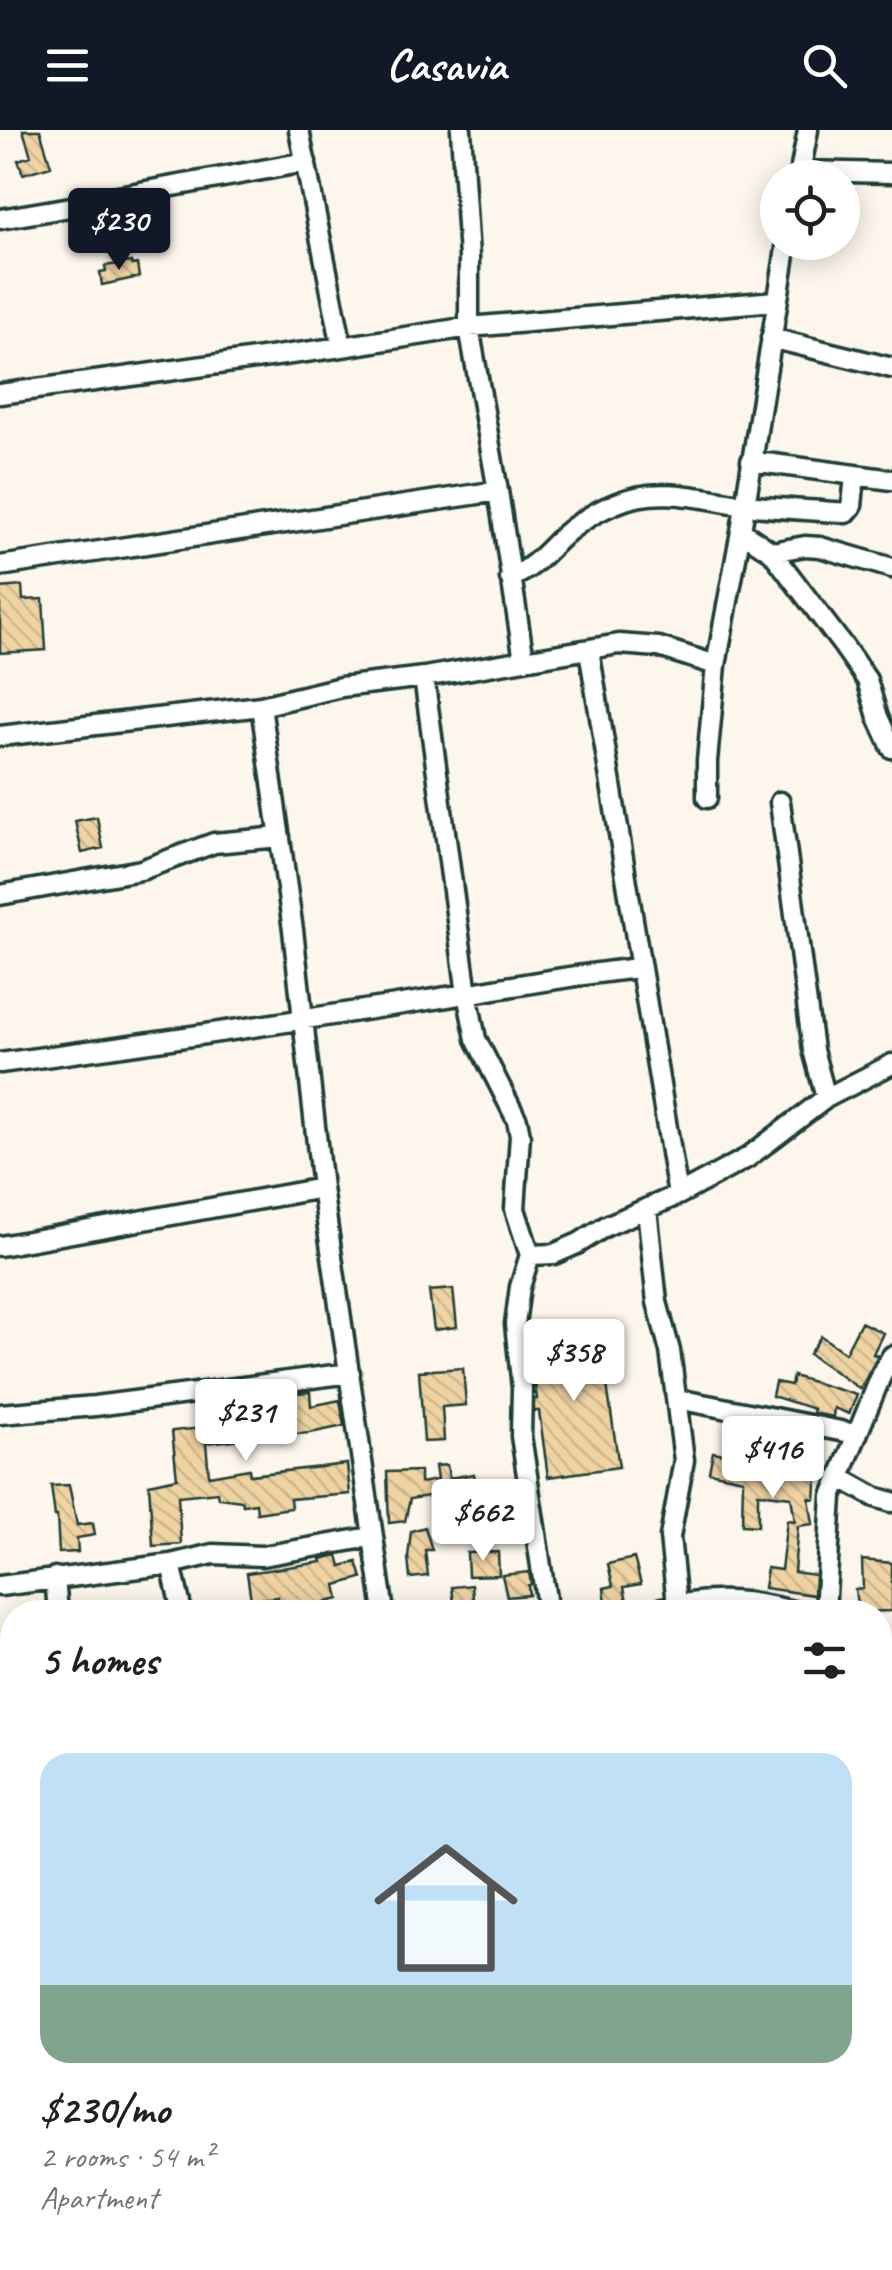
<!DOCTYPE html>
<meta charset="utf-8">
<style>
:root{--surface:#fff;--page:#f2f2f2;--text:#202124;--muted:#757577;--line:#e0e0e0;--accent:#111827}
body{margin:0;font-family:Caveat,sans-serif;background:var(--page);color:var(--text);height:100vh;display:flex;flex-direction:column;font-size:38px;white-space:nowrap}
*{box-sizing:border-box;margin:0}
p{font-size:32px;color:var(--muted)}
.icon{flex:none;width:55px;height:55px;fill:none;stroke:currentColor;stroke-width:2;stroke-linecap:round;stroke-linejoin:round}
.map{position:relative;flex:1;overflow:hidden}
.side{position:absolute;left:0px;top:1470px;width:892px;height:670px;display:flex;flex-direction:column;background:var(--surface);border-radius:40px 40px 0 0;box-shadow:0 5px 25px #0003}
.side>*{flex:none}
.buttons{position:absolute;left:760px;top:30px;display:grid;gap:20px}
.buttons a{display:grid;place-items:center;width:100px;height:100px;border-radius:50%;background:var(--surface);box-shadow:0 5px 25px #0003;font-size:50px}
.price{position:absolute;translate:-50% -85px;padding:0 22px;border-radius:10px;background:#fff;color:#222;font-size:32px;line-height:65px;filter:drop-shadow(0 2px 5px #0008)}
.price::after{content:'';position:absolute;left:50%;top:60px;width:30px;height:22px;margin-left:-15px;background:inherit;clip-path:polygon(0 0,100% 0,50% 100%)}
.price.active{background:var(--accent);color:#fff}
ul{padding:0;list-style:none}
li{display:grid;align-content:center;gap:20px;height:530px;padding:0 40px}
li+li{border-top:2px solid var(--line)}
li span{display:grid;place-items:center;height:310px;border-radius:30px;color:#555}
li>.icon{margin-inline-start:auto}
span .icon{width:180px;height:180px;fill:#fffc;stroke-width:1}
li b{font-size:42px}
h2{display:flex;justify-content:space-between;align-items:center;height:120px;padding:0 40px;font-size:42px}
header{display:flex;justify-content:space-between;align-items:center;height:130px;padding:0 40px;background:var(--accent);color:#fff;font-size:45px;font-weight:700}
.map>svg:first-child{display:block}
.building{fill:url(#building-back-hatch);stroke:#1f3d34;stroke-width:2.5}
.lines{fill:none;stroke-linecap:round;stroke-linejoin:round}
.minor-casing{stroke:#1f3d34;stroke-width:25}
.minor{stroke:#fff;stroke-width:18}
</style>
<header><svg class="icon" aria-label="menu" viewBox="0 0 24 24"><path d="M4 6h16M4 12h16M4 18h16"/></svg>Casavia<svg class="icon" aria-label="search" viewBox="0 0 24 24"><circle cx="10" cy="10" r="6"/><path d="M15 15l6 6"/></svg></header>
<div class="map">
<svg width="892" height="2140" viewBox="0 0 892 2140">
<defs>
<pattern id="building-back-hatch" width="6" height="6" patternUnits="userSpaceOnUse" patternTransform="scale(2.5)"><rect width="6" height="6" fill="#f0d3a3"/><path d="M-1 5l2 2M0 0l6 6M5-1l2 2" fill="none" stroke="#cdb68d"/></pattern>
</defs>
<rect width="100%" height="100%" fill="#fcf6ed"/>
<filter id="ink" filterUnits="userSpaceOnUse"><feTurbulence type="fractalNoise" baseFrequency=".01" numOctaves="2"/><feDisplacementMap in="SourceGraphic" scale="20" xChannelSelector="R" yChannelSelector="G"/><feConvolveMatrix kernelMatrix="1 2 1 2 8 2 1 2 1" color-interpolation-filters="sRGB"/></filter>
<g filter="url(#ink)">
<!-- building -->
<path class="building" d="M 23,0 L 40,0 L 51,36 L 23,44 L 18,30 L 31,26 Z
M 150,77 L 155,102 L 136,106 L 131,81 Z
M 131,132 L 132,135 L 137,134 L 139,147 L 102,155 L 100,142 L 106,141 L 105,136 Z
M 22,456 L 23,470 L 43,469 L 46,520 L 0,523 L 0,458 Z
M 97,687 L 103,718 L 82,723 L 75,691 Z
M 453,1159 L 457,1197 L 434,1200 L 429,1161 Z
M 861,1192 L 883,1203 L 873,1224 L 878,1226 L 860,1259 L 809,1224 L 821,1206 L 845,1223 Z
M 599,1200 L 619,1337 L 548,1347 L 539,1281 L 534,1281 L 534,1269 L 537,1269 L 529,1210 Z
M 463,1238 L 466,1275 L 442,1277 L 444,1311 L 424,1312 L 419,1241 Z
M 793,1246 L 857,1265 L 849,1284 L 834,1278 L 833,1287 L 813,1283 L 814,1279 L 772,1266 L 775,1252 L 791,1255 Z
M 310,1262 L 311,1276 L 340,1270 L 344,1296 L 310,1303 L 285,1305 L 284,1291 L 242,1300 L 243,1309 L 206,1313 L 209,1346 L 249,1339 L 250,1345 L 347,1334 L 350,1364 L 290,1369 L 291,1378 L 257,1383 L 256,1373 L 243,1375 L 242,1371 L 218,1368 L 217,1362 L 178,1366 L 181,1414 L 153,1416 L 149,1354 L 177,1348 L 172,1301 L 213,1297 L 211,1283 L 282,1272 L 282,1264 Z
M 756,1297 L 776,1301 L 778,1328 L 790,1328 L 789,1341 L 817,1344 L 815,1369 L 809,1368 L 813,1394 L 798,1396 L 794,1442 L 815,1445 L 814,1465 L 764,1458 L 767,1438 L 781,1440 L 787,1390 L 795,1391 L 791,1367 L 758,1363 L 758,1396 L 742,1395 L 743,1349 L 709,1342 L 713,1322 L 762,1331 L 732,1311 L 757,1314 Z
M 447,1335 L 449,1348 L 474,1344 L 476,1356 L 451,1360 L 454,1375 L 442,1377 L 440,1364 L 410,1369 L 405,1391 L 389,1393 L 387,1342 L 420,1341 L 420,1353 L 437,1350 L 435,1336 Z
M 69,1355 L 77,1395 L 93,1393 L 95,1405 L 77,1408 L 78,1422 L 59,1423 L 57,1386 L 55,1386 L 51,1356 Z
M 425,1397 L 432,1420 L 425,1420 L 428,1446 L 410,1448 L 408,1427 L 411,1401 Z
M 498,1422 L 499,1445 L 468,1446 L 467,1423 Z
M 338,1425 L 341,1436 L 357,1432 L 362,1448 L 336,1455 L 339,1469 L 315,1475 L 299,1482 L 280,1482 L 278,1467 L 251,1470 L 247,1443 L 322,1432 L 321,1429 Z
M 634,1428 L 641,1454 L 624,1457 L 628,1476 L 607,1480 L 604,1458 L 613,1456 L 608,1434 Z
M 862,1430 L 892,1433 L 892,1481 L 858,1482 L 855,1459 L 863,1458 Z
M 529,1442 L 531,1454 L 528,1455 L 529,1465 L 507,1467 L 502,1445 Z
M 472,1455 L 474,1482 L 455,1482 L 452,1457 Z
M 892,1528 L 892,1544 L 888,1545 L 892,1580 L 880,1582 L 880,1530 Z"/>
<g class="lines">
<!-- minor casing -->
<g class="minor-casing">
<path id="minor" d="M 299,0 L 342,217
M 461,0 L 469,127 L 469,197 L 498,361 L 524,530
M 801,41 L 892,43
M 799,48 L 808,0
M 0,89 L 100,72 L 113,67 L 306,32
M 771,208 L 892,238
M 0,264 L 342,217 L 469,197 L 776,171
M 751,331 L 892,350
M 741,401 L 772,422 L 844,517 L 867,550 L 878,587 L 892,618
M 772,422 L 805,416 L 820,417 L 892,438
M 0,436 L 498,361
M 510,448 C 537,437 548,418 570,400 C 583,390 601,379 617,373 C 658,355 703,369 746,375 C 779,379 813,380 846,383 L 852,376 L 855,345
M 589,520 L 678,1065
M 424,547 L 467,864 L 476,909 L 517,990 L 520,1005 L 515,1079 L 530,1125 L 520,1157 L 515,1194 L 522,1258 L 521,1306 L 548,1482
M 261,576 L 293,800 L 322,1058 L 384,1482
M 0,606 L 261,576 L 341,557 L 424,547 L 619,514 L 659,517 L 716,535
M 707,668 L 707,631 L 716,535 L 741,401 L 787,112
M 780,672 L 813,920 L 826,968
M 0,765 L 141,740 L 214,713 L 280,707
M 0,933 C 141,914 282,893 422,871 C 495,860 567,845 640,838
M 647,1079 L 657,1172 L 670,1221 L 684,1330 L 670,1407 L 677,1474
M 0,1116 L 322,1058
M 530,1125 L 554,1124 L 579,1113 L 606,1096 L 678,1065 L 747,1028 L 826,968 L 892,934
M 677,1269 L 856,1304
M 0,1284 L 95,1276 L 350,1243
M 839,1347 L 875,1367 L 892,1372
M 171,1434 L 182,1482
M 55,1447 L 58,1482
M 0,1456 L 171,1434 L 213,1424 L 262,1426 L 371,1407
M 648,1482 C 702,1466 743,1468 797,1482
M 825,1482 L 832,1366 L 883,1241 L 892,1226
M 880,1606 L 892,1606
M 880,1754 L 892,1754
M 0,1860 L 12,1858
M 880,1925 L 892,1927
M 880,1961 L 892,1959
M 0,2075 L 12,2073
M 880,2105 L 892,2097
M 552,2128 L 557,2140
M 457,2140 L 483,2128
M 825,2140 L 845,2128"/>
</g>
<!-- minor -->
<use href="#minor" class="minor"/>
</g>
</g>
</svg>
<div class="buttons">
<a><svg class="icon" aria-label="locate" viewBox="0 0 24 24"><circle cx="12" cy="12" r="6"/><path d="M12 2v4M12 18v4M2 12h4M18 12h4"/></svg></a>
</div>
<b class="price active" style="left:119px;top:143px">$230</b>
<b class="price" style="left:574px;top:1274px">$358</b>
<b class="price" style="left:246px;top:1334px">$231</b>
<b class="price" style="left:773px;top:1371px">$416</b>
<b class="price" style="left:483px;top:1434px">$662</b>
<section class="side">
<h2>5 homes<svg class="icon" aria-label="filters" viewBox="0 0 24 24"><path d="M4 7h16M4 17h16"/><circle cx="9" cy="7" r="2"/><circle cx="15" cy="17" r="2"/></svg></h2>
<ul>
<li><span style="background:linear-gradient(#bfe0f5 75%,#7fa58c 0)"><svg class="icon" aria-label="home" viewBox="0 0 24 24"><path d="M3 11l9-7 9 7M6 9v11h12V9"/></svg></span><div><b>$230/mo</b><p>2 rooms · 54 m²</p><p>Apartment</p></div></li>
</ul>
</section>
</div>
